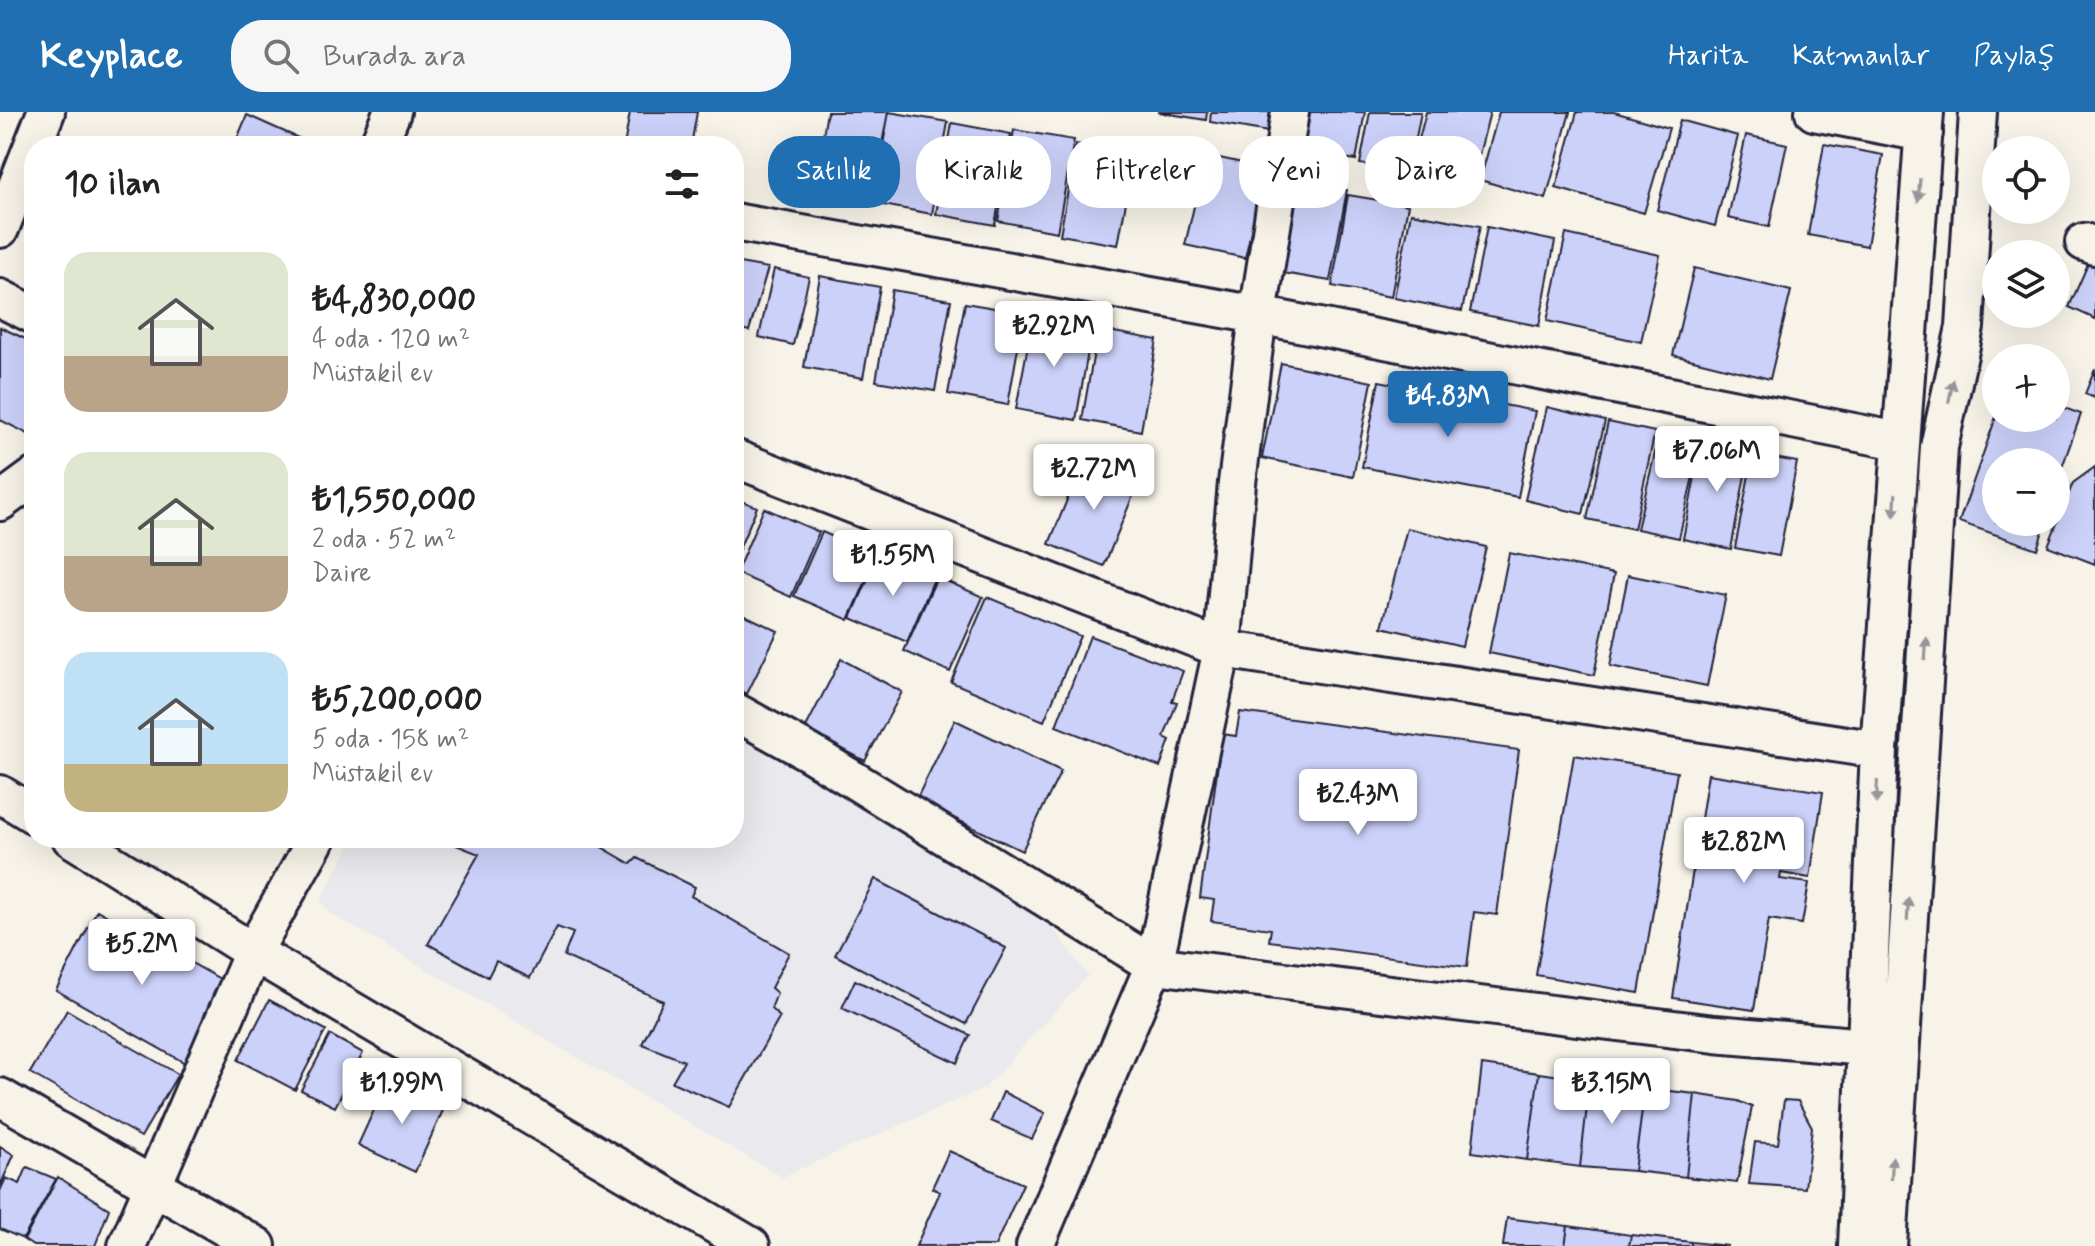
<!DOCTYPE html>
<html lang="tr">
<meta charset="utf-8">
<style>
:root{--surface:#fff;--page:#f6f6f6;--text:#222;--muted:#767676;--accent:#1f6fb2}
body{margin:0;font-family:Mynerve,sans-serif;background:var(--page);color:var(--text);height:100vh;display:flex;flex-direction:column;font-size:30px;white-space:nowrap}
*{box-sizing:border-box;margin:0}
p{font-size:26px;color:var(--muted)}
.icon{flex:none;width:44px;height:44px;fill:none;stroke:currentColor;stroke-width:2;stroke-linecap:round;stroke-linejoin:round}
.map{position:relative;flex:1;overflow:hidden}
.panel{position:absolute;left:24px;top:24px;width:720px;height:712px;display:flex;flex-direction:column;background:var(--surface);border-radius:32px;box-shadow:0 8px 32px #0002}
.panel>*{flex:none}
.hud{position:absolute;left:768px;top:24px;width:760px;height:72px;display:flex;gap:16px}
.tools{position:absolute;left:1982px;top:24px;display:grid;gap:16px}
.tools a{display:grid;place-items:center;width:88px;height:88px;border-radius:50%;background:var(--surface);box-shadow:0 8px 32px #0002;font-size:40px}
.price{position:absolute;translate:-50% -68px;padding:0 18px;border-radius:8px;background:#fff;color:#222;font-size:26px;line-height:52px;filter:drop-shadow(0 2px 4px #0008)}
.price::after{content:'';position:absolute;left:50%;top:48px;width:24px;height:18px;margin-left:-12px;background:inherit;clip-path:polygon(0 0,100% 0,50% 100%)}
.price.selected{background:var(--accent);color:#fff}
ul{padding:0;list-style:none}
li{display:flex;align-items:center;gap:24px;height:200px;padding:0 40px}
li span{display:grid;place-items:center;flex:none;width:224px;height:160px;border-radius:24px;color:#555}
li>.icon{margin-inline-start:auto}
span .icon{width:96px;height:96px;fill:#fffc;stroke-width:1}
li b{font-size:34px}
h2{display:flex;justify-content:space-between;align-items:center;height:96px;padding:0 40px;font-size:34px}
.tag{padding:0 28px;border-radius:32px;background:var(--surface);box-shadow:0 8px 32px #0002;font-size:28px;line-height:72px}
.tag.selected{background:var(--accent);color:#fff}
header{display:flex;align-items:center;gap:48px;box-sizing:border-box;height:112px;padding:0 40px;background:var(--accent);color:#fff}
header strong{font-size:38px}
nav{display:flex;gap:44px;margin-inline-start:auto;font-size:28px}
.search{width:560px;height:72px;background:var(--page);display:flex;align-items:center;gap:20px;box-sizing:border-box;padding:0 28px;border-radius:32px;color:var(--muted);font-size:30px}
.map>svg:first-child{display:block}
.built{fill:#eae9ed}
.building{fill:#ccd1f9;stroke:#22223b;stroke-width:2}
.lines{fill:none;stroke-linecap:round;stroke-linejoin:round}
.minor-casing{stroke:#22223b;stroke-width:42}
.minor{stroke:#f7f3e8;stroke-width:36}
.oneway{fill:#97959a}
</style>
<header>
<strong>Keyplace</strong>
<div class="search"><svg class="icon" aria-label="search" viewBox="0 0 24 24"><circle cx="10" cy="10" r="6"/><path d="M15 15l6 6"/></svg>Burada ara</div>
<nav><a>Harita</a><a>Katmanlar</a><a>Paylaş</a></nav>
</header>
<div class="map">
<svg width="2095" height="1134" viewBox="0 0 2095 1134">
<rect width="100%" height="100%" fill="#f7f3e8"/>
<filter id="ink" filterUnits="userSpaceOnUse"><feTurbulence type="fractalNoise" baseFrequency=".0125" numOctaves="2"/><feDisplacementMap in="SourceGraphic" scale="16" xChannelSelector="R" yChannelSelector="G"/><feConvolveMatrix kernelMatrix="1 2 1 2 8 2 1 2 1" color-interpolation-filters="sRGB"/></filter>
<g filter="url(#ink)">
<!-- built -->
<path class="built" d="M 734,618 L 1044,804 L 1088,863 L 985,976 L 782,1065 L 333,803 L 320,789 L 354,726 L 734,726 Z"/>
<!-- building -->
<path class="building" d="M 630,0 L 697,0 L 691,34 L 624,34 Z
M 827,0 L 888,0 L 871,91 L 813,81 Z
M 889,0 L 948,10 L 932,102 L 872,91 Z
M 1158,0 L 1207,0 L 1206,8 Z
M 1211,0 L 1273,0 L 1269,20 L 1210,10 Z
M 1304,0 L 1365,0 L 1356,48 L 1297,38 Z
M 1370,0 L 1421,0 L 1409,61 L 1360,52 Z
M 1426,0 L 1490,0 L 1471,74 L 1411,58 Z
M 1499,0 L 1570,0 L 1546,87 L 1480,68 Z
M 1577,0 L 1614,0 L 1669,16 L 1644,101 L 1556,76 Z
M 247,3 L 316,34 L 234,34 Z
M 1680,8 L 1738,24 L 1715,114 L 1657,98 Z
M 952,11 L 1011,22 L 995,113 L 936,102 Z
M 1014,18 L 1074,28 L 1057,120 L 998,109 Z
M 1746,23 L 1787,32 L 1769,115 L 1728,106 Z
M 1076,32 L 1135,42 L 1118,133 L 1060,123 Z
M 1824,32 L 1883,43 L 1867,134 L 1808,123 Z
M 1206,43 L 1265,56 L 1245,146 L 1185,133 Z
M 1287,68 L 1347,78 L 1330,169 L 1271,159 Z
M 1348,83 L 1408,93 L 1391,185 L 1332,174 Z
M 1411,101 L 1480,114 L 1462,199 L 1394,186 Z
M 1487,115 L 1555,129 L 1539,214 L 1470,200 Z
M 1566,122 L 1660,143 L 1641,230 L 1547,209 Z
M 2091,145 L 2095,147 L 2095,207 L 2069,195 Z
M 734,150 L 768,156 L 749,219 L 734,215 Z
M 1694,156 L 1791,179 L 1770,267 L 1673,243 Z
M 774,157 L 809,165 L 793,233 L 759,225 Z
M 820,164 L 880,175 L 863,266 L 804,255 Z
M 892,178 L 951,188 L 935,279 L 876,269 Z
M 965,191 L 1024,201 L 1008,293 L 948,282 Z
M 1033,206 L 1092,217 L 1076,308 L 1016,297 Z
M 0,215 L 34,231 L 32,324 L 0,308 Z
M 1098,217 L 1157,228 L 1141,319 L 1082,308 Z
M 1281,251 L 1372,270 L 1353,365 L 1262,346 Z
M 2095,257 L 2095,286 L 2085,282 Z
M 1379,269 L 1535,299 L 1518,385 L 1362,355 Z
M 2056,293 L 2081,302 L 2060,361 L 2056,359 L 2056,350 L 1996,350 L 1996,410 L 2046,410 L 2037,437 L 1959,410 L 1996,305 L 2056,306 Z
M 1547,295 L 1605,309 L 1583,402 L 1525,388 Z
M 1608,310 L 1655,320 L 1634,417 L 1587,407 Z
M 1660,320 L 1701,329 L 1679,426 L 1637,417 Z
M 1702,328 L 1750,337 L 1731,437 L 1683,427 Z
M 1753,342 L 1797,350 L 1779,444 L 1735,436 Z
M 1084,346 L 1139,369 L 1104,454 L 1049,432 Z
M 2095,355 L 2095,452 L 2048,434 L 2073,371 Z
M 734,386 L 757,395 L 734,449 Z
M 764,396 L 819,420 L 791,485 L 736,461 Z
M 1407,416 L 1486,435 L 1462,534 L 1382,515 Z
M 822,420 L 877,444 L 849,508 L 794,484 Z
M 1509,441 L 1614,462 L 1594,563 L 1489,541 Z
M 879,442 L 935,465 L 907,530 L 851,506 Z
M 1628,463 L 1726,483 L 1707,574 L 1610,554 Z
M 937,465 L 983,485 L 950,560 L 904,539 Z
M 987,485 L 1080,524 L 1044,609 L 951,570 Z
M 734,498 L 778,519 L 747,582 L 734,575 Z
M 1090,524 L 1183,559 L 1172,589 L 1177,590 L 1164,625 L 1170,628 L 1160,655 L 1056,614 Z
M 841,547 L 902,580 L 865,649 L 805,617 Z
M 1240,600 L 1519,638 L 1497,803 L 1474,800 L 1467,855 L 1269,829 L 1271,817 L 1211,809 L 1214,788 L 1200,786 L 1222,622 L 1236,624 Z
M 955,608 L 1061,659 L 1022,739 L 916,688 Z
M 1574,643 L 1677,660 L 1639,881 L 1536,863 Z
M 1708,662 L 1823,680 L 1810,766 L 1781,761 L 1780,767 L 1809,771 L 1802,812 L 1769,807 L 1754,898 L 1673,886 Z
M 459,726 L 586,726 L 631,752 L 637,746 L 695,775 L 691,784 L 789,841 L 771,876 L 777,881 L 771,897 L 780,905 L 729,995 L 672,970 L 684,949 L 642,932 L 663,889 L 564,844 L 573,821 L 557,815 L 530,866 L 496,849 L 488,865 L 428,832 L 479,742 L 456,733 Z
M 875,767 L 1006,836 L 966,912 L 835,843 Z
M 97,798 L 227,871 L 187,952 L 56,878 Z
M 855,868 L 970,923 L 957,951 L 842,896 Z
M 269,888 L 326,918 L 295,978 L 238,948 Z
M 67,898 L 178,962 L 141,1025 L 30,961 Z
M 330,923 L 363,941 L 335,995 L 301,978 Z
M 1482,953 L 1539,961 L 1527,1048 L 1472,1040 Z
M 1539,961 L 1590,968 L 1580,1055 L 1527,1048 Z
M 388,967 L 445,994 L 415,1060 L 358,1033 Z
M 1590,968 L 1645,976 L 1634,1059 L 1580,1055 Z
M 1645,976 L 1695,982 L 1686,1065 L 1634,1059 Z
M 1003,980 L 1045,1001 L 1032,1027 L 991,1009 Z
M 1695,982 L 1738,989 L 1752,995 L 1737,1071 L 1686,1065 Z
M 1784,988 L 1798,989 L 1812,1015 L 1805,1076 L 1749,1072 L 1755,1030 L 1778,1032 Z
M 0,1034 L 14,1043 L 0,1074 Z
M 949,1039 L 1023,1072 L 995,1134 L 916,1134 L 940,1080 L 932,1076 Z
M 27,1055 L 56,1067 L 23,1127 L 0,1117 L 0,1079 L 6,1066 L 20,1072 Z
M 58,1065 L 109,1097 L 95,1134 L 33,1134 L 24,1128 Z
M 1507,1106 L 1568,1114 L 1565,1134 L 1503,1134 Z
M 1568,1114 L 1631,1123 L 1629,1134 L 1565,1134 Z
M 1631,1123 L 1691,1130 L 1691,1134 L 1629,1134 Z
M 1691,1130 L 1728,1134 L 1691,1134 Z"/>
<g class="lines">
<!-- minor casing -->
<g class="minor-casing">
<path id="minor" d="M 1814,0 L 1924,21
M 378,34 L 392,0
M 734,110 L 1258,203 L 1899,329
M 0,117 L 46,0
M 2084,130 L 2095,134
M 0,186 L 34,203
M 734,346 L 1222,537 L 1879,638
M 0,390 L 34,365
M 734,599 L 810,641 L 1154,853 L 1715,922 L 1866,935
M 0,682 L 34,703
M 71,726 L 253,840 L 751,1134
M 0,985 L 257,1134
M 127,1134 L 253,840 L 317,726
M 1035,1134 L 1154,853 L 1222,537 L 1237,371 L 1258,203 L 1290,0
M 1857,1134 L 1879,638 L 1925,0
M 1888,1134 L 1939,335 L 1965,215 L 1978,0"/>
</g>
<!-- minor -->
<use href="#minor" class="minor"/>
</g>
<!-- one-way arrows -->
<defs><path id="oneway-solid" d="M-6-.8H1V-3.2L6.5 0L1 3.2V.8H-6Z" transform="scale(2)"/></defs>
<g class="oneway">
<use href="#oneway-solid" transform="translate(1919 78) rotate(95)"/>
<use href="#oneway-solid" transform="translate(1951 279) rotate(-78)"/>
<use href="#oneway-solid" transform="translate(1895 393) rotate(94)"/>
<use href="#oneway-solid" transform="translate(1926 537) rotate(-86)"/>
<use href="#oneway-solid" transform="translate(1877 680) rotate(92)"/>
<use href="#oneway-solid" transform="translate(1908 797) rotate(-86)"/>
<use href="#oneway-solid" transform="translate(1892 1056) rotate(-87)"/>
</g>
</g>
</svg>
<div class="tools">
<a><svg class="icon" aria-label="locate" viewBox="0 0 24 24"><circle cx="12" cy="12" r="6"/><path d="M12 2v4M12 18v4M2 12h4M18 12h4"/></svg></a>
<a><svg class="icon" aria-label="layers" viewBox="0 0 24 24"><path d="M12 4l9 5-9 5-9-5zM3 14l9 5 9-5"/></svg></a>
<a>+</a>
<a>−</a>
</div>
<b class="price" style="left:1054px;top:257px">₺2.92M</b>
<b class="price selected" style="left:1448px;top:327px">₺4.83M</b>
<b class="price" style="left:1717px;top:382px">₺7.06M</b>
<b class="price" style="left:1094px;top:400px">₺2.72M</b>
<b class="price" style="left:893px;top:486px">₺1.55M</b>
<b class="price" style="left:1358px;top:725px">₺2.43M</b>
<b class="price" style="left:1744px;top:773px">₺2.82M</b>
<b class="price" style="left:142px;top:875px">₺5.2M</b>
<b class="price" style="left:402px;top:1014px">₺1.99M</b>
<b class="price" style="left:1612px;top:1014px">₺3.15M</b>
<div class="hud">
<a class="tag selected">Satılık</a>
<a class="tag">Kiralık</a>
<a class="tag">Filtreler</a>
<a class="tag">Yeni</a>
<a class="tag">Daire</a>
</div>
<section class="panel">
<h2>10 ilan<svg class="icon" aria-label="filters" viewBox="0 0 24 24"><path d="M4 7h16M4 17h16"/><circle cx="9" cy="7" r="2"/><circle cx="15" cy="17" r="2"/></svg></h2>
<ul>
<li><span style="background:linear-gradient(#dfe7d0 65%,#b9a48a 0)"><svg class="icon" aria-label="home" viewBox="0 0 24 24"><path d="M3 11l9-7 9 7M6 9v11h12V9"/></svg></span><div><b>₺4,830,000</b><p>4 oda · 120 m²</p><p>Müstakil ev</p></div></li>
<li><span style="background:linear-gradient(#dfe7d0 65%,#b9a48a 0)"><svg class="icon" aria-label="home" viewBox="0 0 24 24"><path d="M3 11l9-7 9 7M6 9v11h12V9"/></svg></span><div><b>₺1,550,000</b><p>2 oda · 52 m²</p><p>Daire</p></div></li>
<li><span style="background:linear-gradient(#bfe0f5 70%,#c2b280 0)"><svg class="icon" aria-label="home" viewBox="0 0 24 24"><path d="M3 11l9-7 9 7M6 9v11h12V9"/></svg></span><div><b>₺5,200,000</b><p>5 oda · 158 m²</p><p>Müstakil ev</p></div></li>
</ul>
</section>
</div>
